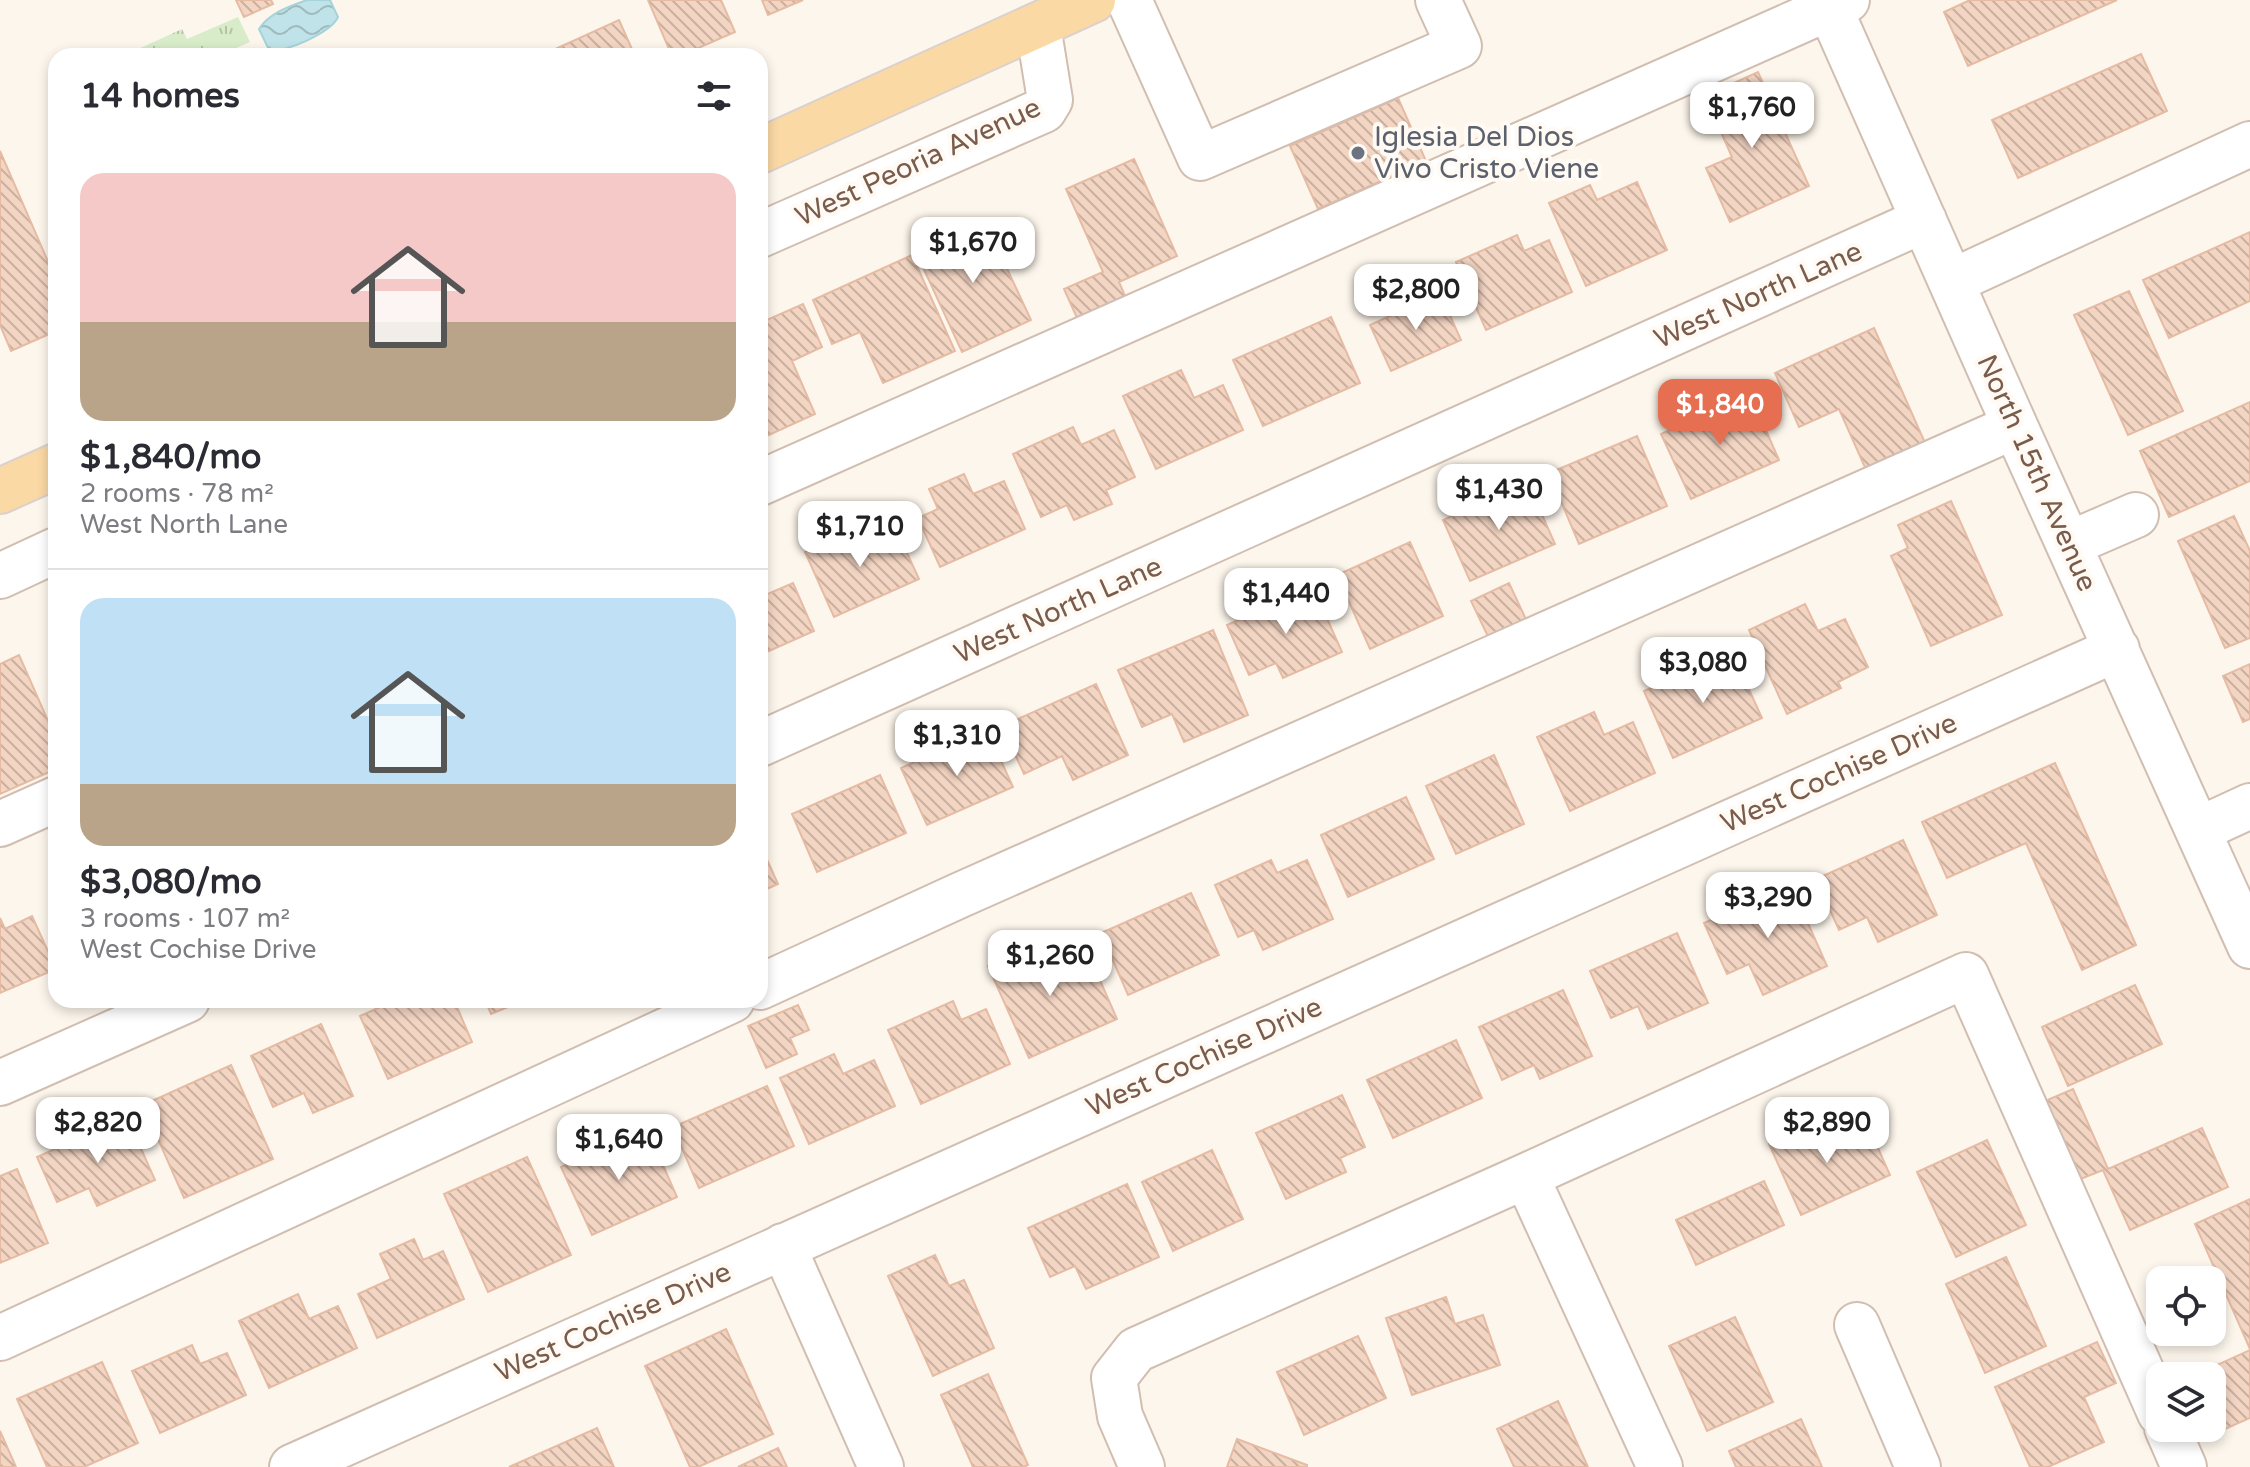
<!DOCTYPE html>
<meta charset="utf-8">
<style>
:root{--surface:#fff;--page:#f7f7f7;--text:#2b2b33;--muted:#7c7c81;--line:#e1e1e2;--accent:#e76f51}
body{margin:0;font-family:"Varela Round",sans-serif;background:var(--page);color:var(--text);height:100vh;display:flex;flex-direction:column;font-size:30px;white-space:nowrap}
*{box-sizing:border-box;margin:0}
p{font-size:26px;color:var(--muted)}
.icon{flex:none;width:44px;height:44px;fill:none;stroke:currentColor;stroke-width:2;stroke-linecap:round;stroke-linejoin:round}
.map{position:relative;flex:1;overflow:hidden}
.drawer{position:absolute;left:48px;top:48px;width:720px;height:960px;display:flex;flex-direction:column;background:var(--surface);border-radius:24px;box-shadow:0 4px 12px #0003}
.drawer>*{flex:none}
.fabs{position:absolute;left:2146px;top:1266px;display:grid;gap:16px}
.fabs a{display:grid;place-items:center;width:80px;height:80px;border-radius:16px;background:var(--surface);box-shadow:0 4px 12px #0003;font-size:40px}
.price{position:absolute;translate:-50% -68px;padding:0 18px;border-radius:16px;background:#fff;color:#222;font-size:26px;line-height:52px;filter:drop-shadow(0 2px 4px #0008)}
.price::after{content:'';position:absolute;left:50%;top:48px;width:24px;height:18px;margin-left:-12px;background:inherit;clip-path:polygon(0 0,100% 0,50% 100%)}
.price.active{background:var(--accent);color:#fff}
ul{padding:0;list-style:none}
li{display:grid;align-content:center;gap:16px;height:424px;padding:0 32px}
li+li{border-top:2px solid var(--line)}
li span{display:grid;place-items:center;height:248px;border-radius:24px;color:#555}
li>.icon{margin-inline-start:auto}
span .icon{width:144px;height:144px;fill:#fffc;stroke-width:1}
li b{font-size:34px}
h2{display:flex;justify-content:space-between;align-items:center;height:96px;padding:0 32px;font-size:34px}
.map>svg:first-child{display:block}
.grass{fill:url(#grass-tufts)}
.water{fill:url(#water-waves);stroke:#a5d3da;stroke-width:2}
.building{fill:url(#building-back-hatch);stroke:#e6bba3;stroke-width:2}
.lines{fill:none;stroke-linecap:round;stroke-linejoin:round}
.minor-casing{stroke:#d1beb0;stroke-width:48}
.major-casing{stroke:#dad1cd;stroke-width:48}
.minor{stroke:#fff;stroke-width:44}
.major{stroke:#fbd9a5;stroke-width:44}
.worship-dot{fill:#6b7280;stroke:#fffaf3;stroke-width:3}
.labels{text-anchor:middle;dominant-baseline:central;stroke-width:8;stroke-linejoin:round;paint-order:stroke}
.worship-label{font-size:28px;fill:#5b616d;stroke:#fffaf3;text-anchor:start}
.street-label{font-size:28px;fill:#7a5c4d;stroke:#fffaf3}
</style>
<div class="map">
<svg width="2250" height="1467" viewBox="0 0 2250 1467">
<defs>
<pattern id="grass-tufts" width="24" height="20" patternUnits="userSpaceOnUse" patternTransform="scale(2)"><rect width="24" height="20" fill="#d8ecc9"/><path d="M3 7l-1-3M5 7V3M7 7l1-3M15 17l-1-3M17 17v-4M19 17l1-3" fill="none" stroke="#b4c2a5"/></pattern>
<pattern id="water-waves" width="16" height="10" patternUnits="userSpaceOnUse" patternTransform="scale(2)"><rect width="16" height="10" fill="#bfe3e8"/><path d="M0 5q4-4 8 0t8 0" fill="none" stroke="#a0bbbe"/></pattern>
<pattern id="building-back-hatch" width="6" height="6" patternUnits="userSpaceOnUse" patternTransform="scale(2)"><rect width="6" height="6" fill="#f3d5c3"/><path d="M-1 5l2 2M0 0l6 6M5-1l2 2" fill="none" stroke="#cab0a1"/></pattern>
</defs>
<rect width="100%" height="100%" fill="#fdf6ec"/>
<!-- grass -->
<path class="grass" d="M 238,17 L 250,42 L 218,56 L 123,56 L 182,29 L 187,39 Z"/>
<!-- water -->
<path class="water" d="M 307,0 L 330,0 L 338,17 C 332,32 284,54 269,50 L 259,29 C 269,13 290,6 307,0 Z"/>
<!-- building -->
<path class="building" d="M 236,0 L 271,0 L 273,4 L 244,17 Z
M 648,0 L 721,0 L 735,32 L 680,56 L 672,56 Z
M 762,0 L 803,0 L 768,15 Z
M 1970,0 L 2117,0 L 1968,66 L 1944,12 Z
M 619,20 L 635,56 L 540,56 Z
M 2141,54 L 2167,111 L 2018,178 L 1992,120 Z
M 1758,72 L 1809,186 L 1730,222 L 1706,168 L 1732,157 L 1705,96 Z
M 1398,98 L 1426,161 L 1318,209 L 1290,146 Z
M 0,151 L 56,280 L 56,331 L 11,351 L 0,325 Z
M 1134,159 L 1177,256 L 1119,282 L 1129,305 L 1081,327 L 1064,289 L 1103,272 L 1066,189 Z
M 1637,182 L 1667,250 L 1586,286 L 1549,203 L 1590,185 L 1597,200 Z
M 984,219 L 1031,320 L 962,352 L 915,250 Z
M 2250,232 L 2250,301 L 2169,338 L 2143,280 Z
M 1517,235 L 1524,251 L 1549,240 L 1572,292 L 1486,330 L 1456,262 Z
M 912,255 L 955,351 L 883,383 L 860,332 L 832,344 L 813,300 Z
M 2129,291 L 2183,411 L 2128,435 L 2074,315 Z
M 1440,293 L 1461,340 L 1391,371 L 1370,325 Z
M 803,304 L 822,347 L 792,361 L 815,414 L 760,439 L 760,323 Z
M 1331,317 L 1360,383 L 1263,426 L 1233,360 Z
M 1874,328 L 1926,445 L 1867,472 L 1839,409 L 1799,427 L 1775,373 Z
M 1181,370 L 1194,398 L 1223,385 L 1243,430 L 1156,469 L 1123,396 Z
M 1750,394 L 1779,460 L 1691,499 L 1661,434 Z
M 2250,402 L 2250,481 L 2169,517 L 2140,451 Z
M 1073,427 L 1081,445 L 1114,430 L 1135,477 L 1106,490 L 1112,504 L 1074,520 L 1067,505 L 1041,517 L 1013,454 Z
M 1637,436 L 1667,506 L 1579,544 L 1549,473 Z
M 964,474 L 973,494 L 1004,481 L 1025,529 L 940,567 L 918,518 L 938,509 L 929,489 Z
M 1528,483 L 1555,544 L 1470,581 L 1443,520 Z
M 1951,501 L 2002,615 L 1931,646 L 1891,556 L 1908,548 L 1898,525 Z
M 2234,516 L 2250,551 L 2250,638 L 2225,648 L 2178,541 Z
M 863,526 L 872,545 L 898,533 L 919,579 L 834,617 L 805,552 Z
M 1410,542 L 1443,616 L 1370,649 L 1337,575 Z
M 793,583 L 814,631 L 760,655 L 760,591 L 763,596 Z
M 1509,583 L 1531,630 L 1493,647 L 1471,601 Z
M 1313,587 L 1342,652 L 1283,678 L 1276,663 L 1249,675 L 1227,625 Z
M 1805,604 L 1818,631 L 1845,619 L 1868,667 L 1838,682 L 1841,688 L 1787,714 L 1749,630 Z
M 1213,630 L 1248,715 L 1184,742 L 1172,714 L 1142,727 L 1118,670 Z
M 1732,652 L 1762,718 L 1673,758 L 1644,691 Z
M 19,655 L 56,739 L 56,769 L 0,794 L 0,664 Z
M 2250,664 L 2250,719 L 2243,722 L 2223,676 Z
M 1096,684 L 1128,755 L 1073,780 L 1062,756 L 1024,774 L 1002,726 Z
M 1594,712 L 1604,735 L 1633,722 L 1655,773 L 1570,811 L 1537,737 Z
M 987,730 L 1013,787 L 927,825 L 901,768 Z
M 1494,755 L 1524,824 L 1456,854 L 1426,786 Z
M 2055,763 L 2136,945 L 2082,970 L 2026,843 L 1947,878 L 1922,822 Z
M 880,775 L 906,833 L 817,872 L 792,814 Z
M 1406,797 L 1434,859 L 1348,897 L 1321,835 Z
M 1903,840 L 1937,915 L 1878,942 L 1867,917 L 1839,930 L 1816,879 Z
M 760,844 L 778,884 L 760,892 Z
M 1271,860 L 1277,873 L 1307,860 L 1333,919 L 1263,950 L 1254,930 L 1238,937 L 1215,885 Z
M 1791,885 L 1827,966 L 1763,995 L 1749,964 L 1727,974 L 1704,923 Z
M 1191,893 L 1219,955 L 1128,995 L 1101,933 Z
M 32,916 L 56,969 L 0,993 L 0,918 L 5,929 Z
M 1677,933 L 1708,1003 L 1648,1029 L 1638,1006 L 1611,1018 L 1590,971 Z
M 1049,939 L 1065,974 L 1092,962 L 1117,1019 L 1029,1058 L 988,966 Z
M 2135,985 L 2162,1044 L 2068,1086 L 2042,1027 Z
M 1563,990 L 1592,1056 L 1540,1079 L 1534,1065 L 1502,1080 L 1479,1027 Z
M 396,1000 L 454,1000 L 472,1042 L 388,1079 L 360,1016 Z
M 485,1000 L 525,1000 L 491,1014 Z
M 953,1001 L 961,1020 L 986,1009 L 1010,1064 L 921,1104 L 888,1030 Z
M 798,1005 L 809,1030 L 790,1038 L 797,1054 L 766,1068 L 748,1026 Z
M 321,1024 L 353,1096 L 313,1113 L 304,1093 L 273,1107 L 251,1056 Z
M 1456,1040 L 1482,1098 L 1393,1138 L 1367,1080 Z
M 834,1054 L 843,1074 L 874,1060 L 895,1106 L 809,1144 L 780,1078 Z
M 231,1065 L 273,1159 L 184,1198 L 143,1105 Z
M 767,1086 L 794,1146 L 699,1188 L 673,1127 Z
M 2073,1089 L 2108,1169 L 2202,1128 L 2228,1187 L 2130,1230 L 2103,1170 L 2073,1182 L 2038,1104 Z
M 1342,1095 L 1365,1147 L 1340,1158 L 1346,1172 L 1286,1199 L 1256,1133 Z
M 127,1117 L 155,1180 L 97,1206 L 89,1188 L 57,1202 L 37,1157 Z
M 1822,1120 L 1833,1146 L 1870,1130 L 1890,1175 L 1801,1215 L 1769,1144 Z
M 647,1129 L 677,1197 L 592,1235 L 561,1167 Z
M 1987,1140 L 2026,1225 L 1956,1257 L 1917,1172 Z
M 1212,1150 L 1243,1219 L 1173,1251 L 1142,1182 Z
M 527,1157 L 571,1255 L 488,1292 L 444,1194 Z
M 17,1169 L 48,1243 L 0,1263 L 0,1176 Z
M 1764,1181 L 1784,1225 L 1696,1265 L 1676,1220 Z
M 1127,1184 L 1159,1257 L 1086,1289 L 1075,1266 L 1050,1277 L 1028,1228 Z
M 2250,1199 L 2250,1349 L 2195,1224 Z
M 414,1239 L 423,1260 L 443,1251 L 464,1299 L 377,1338 L 358,1294 L 391,1279 L 380,1254 Z
M 935,1255 L 949,1286 L 964,1280 L 994,1348 L 933,1376 L 888,1276 Z
M 2006,1257 L 2046,1346 L 1985,1373 L 1946,1284 Z
M 298,1294 L 309,1319 L 338,1306 L 357,1348 L 269,1388 L 239,1321 Z
M 1446,1297 L 1455,1324 L 1483,1315 L 1500,1365 L 1412,1395 L 1386,1318 Z
M 1735,1317 L 1773,1402 L 1707,1431 L 1669,1346 Z
M 726,1329 L 773,1434 L 698,1467 L 690,1467 L 645,1366 Z
M 1358,1336 L 1386,1398 L 1304,1435 L 1277,1372 Z
M 2097,1342 L 2116,1383 L 2084,1397 L 2104,1442 L 2048,1467 L 2030,1467 L 1995,1387 Z
M 192,1345 L 200,1364 L 227,1353 L 246,1395 L 160,1433 L 132,1371 Z
M 2250,1350 L 2250,1418 L 2198,1441 L 2192,1428 L 2212,1428 L 2212,1376 L 2193,1376 Z
M 102,1362 L 138,1443 L 84,1467 L 47,1467 L 17,1399 Z
M 988,1374 L 1028,1465 L 1023,1467 L 973,1467 L 941,1395 Z
M 1558,1401 L 1588,1467 L 1514,1467 L 1497,1429 Z
M 1801,1419 L 1822,1467 L 1736,1467 L 1729,1451 Z
M 597,1428 L 614,1467 L 509,1467 Z
M 0,1431 L 16,1467 L 0,1467 Z
M 1237,1439 L 1307,1465 L 1307,1467 L 1227,1467 Z
M 778,1448 L 787,1467 L 738,1467 Z"/>
<g class="lines">
<!-- minor casing -->
<g class="minor-casing">
<path id="minor" d="M 1129,0 L 1200,158 L 1459,46 L 1438,0
M 1826,0 L 2015,426 L 2250,946
M 760,235 L 1044,110 L 1050,100 L 1038,26
M 1951,282 L 2250,144
M 760,483 L 1847,0
M 2069,544 L 2136,515
M 0,576 L 56,550
M 760,744 L 1924,220
M 0,824 L 56,799
M 2198,830 L 2250,806
M 760,987 L 958,896 L 2015,426
M 0,1083 L 187,1000
M 1526,1176 L 1660,1467
M 783,1246 L 881,1467
M 1857,1325 L 1918,1467
M 0,1338 L 732,1000
M 2167,1428 L 2184,1467
M 292,1467 L 2117,649
M 1142,1467 L 1120,1416 L 1114,1378 L 1136,1350 L 1526,1176 L 1966,975 L 2160,1413"/>
</g>
<!-- major casing -->
<g class="major-casing">
<path id="major" d="M 760,151 L 1093,0
M 0,491 L 56,466"/>
</g>
<!-- minor -->
<use href="#minor" class="minor"/>
<!-- major -->
<use href="#major" class="major"/>
</g>
<!-- markers -->
<circle class="worship-dot" cx="1358" cy="153" r="8"/>
<g class="labels">
<!-- worship labels -->
<g class="worship-label">
<text x="1374" y="137">Iglesia Del Dios<tspan x="1374" dy="32">Vivo Cristo Viene</tspan></text>
</g>
<!-- street labels -->
<g class="street-label">
<text transform="translate(918 162) rotate(-25)">West Peoria Avenue</text>
<text transform="translate(1758 295) rotate(-24)">West North Lane</text>
<text transform="translate(2037 473) rotate(66)">North 15th Avenue</text>
<text transform="translate(1058 610) rotate(-24)">West North Lane</text>
<text transform="translate(1839 773) rotate(-24)">West Cochise Drive</text>
<text transform="translate(1204 1057) rotate(-24)">West Cochise Drive</text>
<text transform="translate(613 1322) rotate(-24)">West Cochise Drive</text>
</g>
</g>
</svg>
<div class="fabs">
<a><svg class="icon" aria-label="locate" viewBox="0 0 24 24"><circle cx="12" cy="12" r="6"/><path d="M12 2v4M12 18v4M2 12h4M18 12h4"/></svg></a>
<a><svg class="icon" aria-label="layers" viewBox="0 0 24 24"><path d="M12 4l9 5-9 5-9-5zM3 14l9 5 9-5"/></svg></a>
</div>
<b class="price" style="left:1752px;top:150px">$1,760</b>
<b class="price" style="left:973px;top:285px">$1,670</b>
<b class="price" style="left:1416px;top:332px">$2,800</b>
<b class="price active" style="left:1720px;top:447px">$1,840</b>
<b class="price" style="left:1499px;top:532px">$1,430</b>
<b class="price" style="left:860px;top:569px">$1,710</b>
<b class="price" style="left:1286px;top:636px">$1,440</b>
<b class="price" style="left:1703px;top:705px">$3,080</b>
<b class="price" style="left:957px;top:778px">$1,310</b>
<b class="price" style="left:1768px;top:940px">$3,290</b>
<b class="price" style="left:1050px;top:998px">$1,260</b>
<b class="price" style="left:98px;top:1165px">$2,820</b>
<b class="price" style="left:1827px;top:1165px">$2,890</b>
<b class="price" style="left:619px;top:1182px">$1,640</b>
<section class="drawer">
<h2>14 homes<svg class="icon" aria-label="filters" viewBox="0 0 24 24"><path d="M4 7h16M4 17h16"/><circle cx="9" cy="7" r="2"/><circle cx="15" cy="17" r="2"/></svg></h2>
<ul>
<li><span style="background:linear-gradient(#f6c9c9 60%,#b9a48a 0)"><svg class="icon" aria-label="home" viewBox="0 0 24 24"><path d="M3 11l9-7 9 7M6 9v11h12V9"/></svg></span><div><b>$1,840/mo</b><p>2 rooms · 78 m²</p><p>West North Lane</p></div></li>
<li><span style="background:linear-gradient(#bfe0f5 75%,#b9a48a 0)"><svg class="icon" aria-label="home" viewBox="0 0 24 24"><path d="M3 11l9-7 9 7M6 9v11h12V9"/></svg></span><div><b>$3,080/mo</b><p>3 rooms · 107 m²</p><p>West Cochise Drive</p></div></li>
</ul>
</section>
</div>
